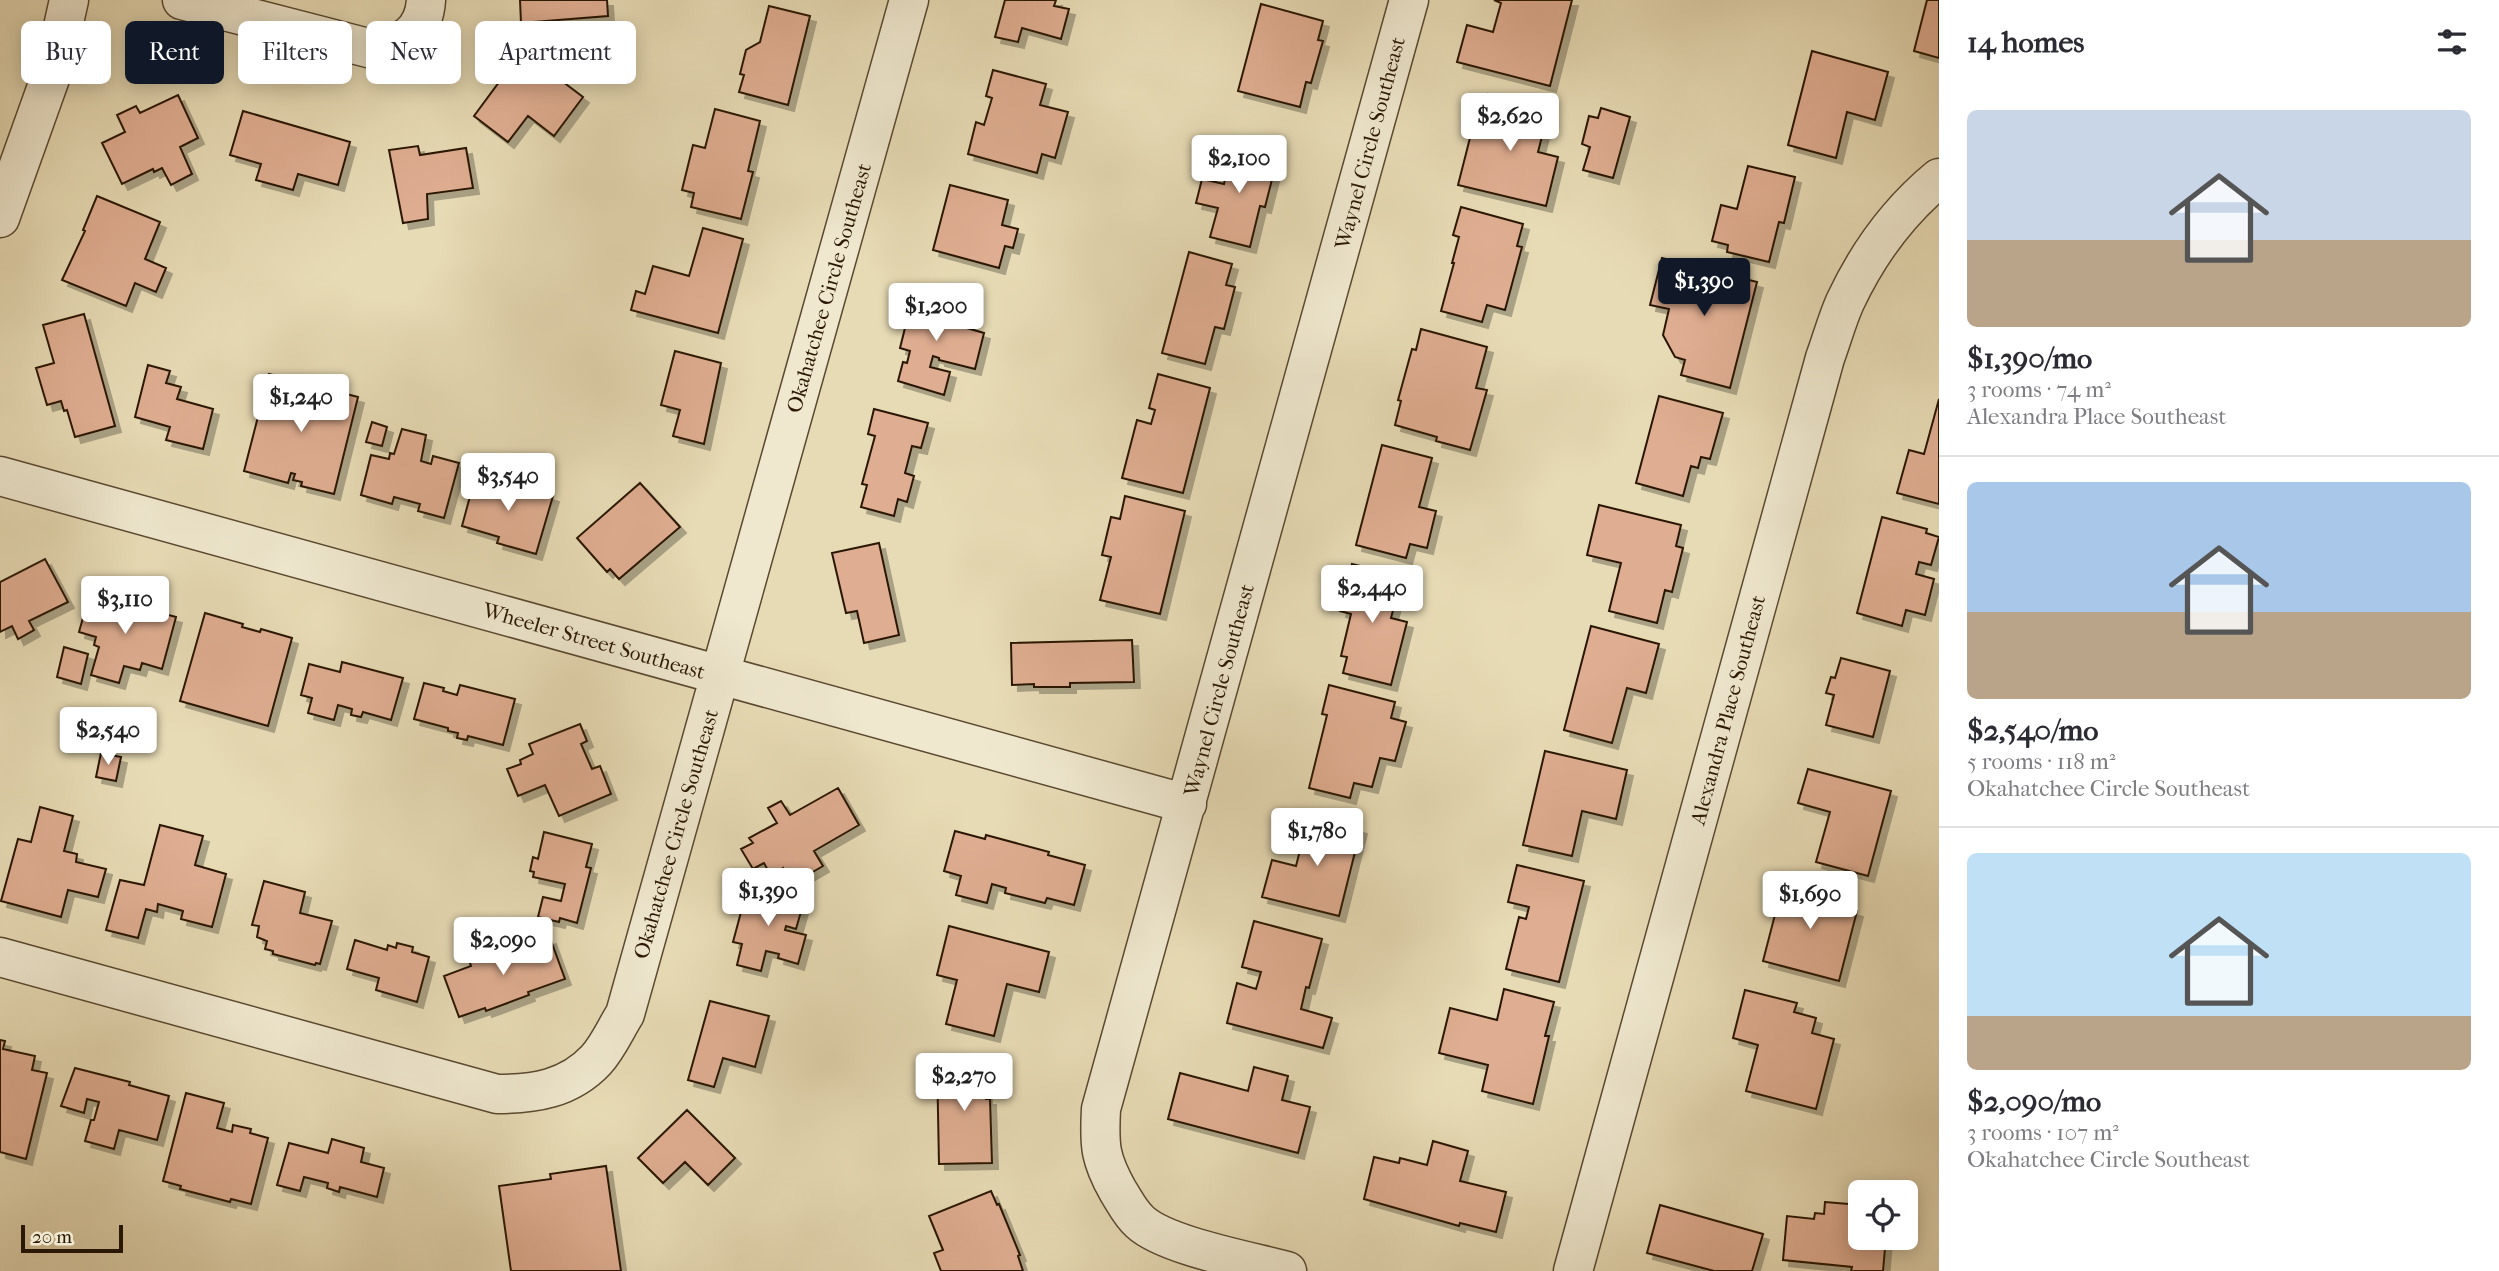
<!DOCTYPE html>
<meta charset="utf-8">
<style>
:root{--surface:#fff;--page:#f7f7f7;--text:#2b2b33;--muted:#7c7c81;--line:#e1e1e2;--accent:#111827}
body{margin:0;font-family:"IM FELL French Canon",serif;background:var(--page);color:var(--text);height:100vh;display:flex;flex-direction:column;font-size:26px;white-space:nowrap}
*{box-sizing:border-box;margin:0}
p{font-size:23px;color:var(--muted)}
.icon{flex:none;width:38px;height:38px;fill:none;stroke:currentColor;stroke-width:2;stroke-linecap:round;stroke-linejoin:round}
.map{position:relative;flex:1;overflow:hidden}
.drawer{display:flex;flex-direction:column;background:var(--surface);width:560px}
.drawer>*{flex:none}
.banner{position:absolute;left:21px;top:21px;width:665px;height:63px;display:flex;gap:14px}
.buttons{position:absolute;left:1848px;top:1180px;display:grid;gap:14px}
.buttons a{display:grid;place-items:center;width:70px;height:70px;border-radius:10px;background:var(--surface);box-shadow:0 4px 18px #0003;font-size:35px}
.scale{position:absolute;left:21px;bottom:18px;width:102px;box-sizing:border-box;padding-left:7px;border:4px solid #2b1803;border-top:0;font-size:19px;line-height:24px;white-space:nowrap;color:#2b1803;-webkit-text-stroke:5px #efe8cf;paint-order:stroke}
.price{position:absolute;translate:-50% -60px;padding:0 16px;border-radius:7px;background:#fff;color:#222;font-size:23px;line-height:46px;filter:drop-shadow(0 2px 4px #0008)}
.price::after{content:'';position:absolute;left:50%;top:42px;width:21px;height:16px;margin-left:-10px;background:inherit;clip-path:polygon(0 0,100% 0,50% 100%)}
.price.active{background:var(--accent);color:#fff}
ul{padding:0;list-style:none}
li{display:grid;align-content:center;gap:14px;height:371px;padding:0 28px}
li+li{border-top:2px solid var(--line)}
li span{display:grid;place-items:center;height:217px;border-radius:10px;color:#555}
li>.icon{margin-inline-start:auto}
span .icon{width:126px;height:126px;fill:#fffc;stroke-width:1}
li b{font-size:30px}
h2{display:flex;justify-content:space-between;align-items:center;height:84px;padding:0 28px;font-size:30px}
.tag{padding:0 24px;border-radius:10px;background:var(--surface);box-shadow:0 4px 18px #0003;font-size:24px;line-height:63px}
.tag.active{background:var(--accent);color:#fff}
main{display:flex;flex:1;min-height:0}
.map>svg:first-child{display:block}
.building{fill:#dfad91;stroke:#2b1803;stroke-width:2;filter:url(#shadow)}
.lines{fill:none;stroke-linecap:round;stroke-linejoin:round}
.minor-casing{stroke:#5a4930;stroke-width:41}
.minor{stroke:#efe8cf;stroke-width:38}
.labels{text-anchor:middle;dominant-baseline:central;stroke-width:7;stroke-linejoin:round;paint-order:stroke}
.street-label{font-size:21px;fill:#2b1803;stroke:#efe8cf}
</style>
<main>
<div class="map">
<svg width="1939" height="1271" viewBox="0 0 1939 1271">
<defs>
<filter id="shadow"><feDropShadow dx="6" dy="6" stdDeviation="0" flood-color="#0004"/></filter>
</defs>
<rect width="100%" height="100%" fill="#e7dbb5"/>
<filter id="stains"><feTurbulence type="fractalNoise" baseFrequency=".00286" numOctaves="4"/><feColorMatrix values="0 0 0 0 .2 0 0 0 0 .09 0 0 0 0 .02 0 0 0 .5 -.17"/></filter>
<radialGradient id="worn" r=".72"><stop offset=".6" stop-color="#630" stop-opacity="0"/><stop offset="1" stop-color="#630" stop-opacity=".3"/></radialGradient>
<!-- building -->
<path class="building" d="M 520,0 L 607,0 L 608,16 L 521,23 Z
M 1005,0 L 1056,0 L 1054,6 L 1069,9 L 1061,39 L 1022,28 L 1018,42 L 995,37 Z
M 1494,0 L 1572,0 L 1550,86 L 1457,62 L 1467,25 L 1493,32 L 1501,3 Z
M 1927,0 L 1939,0 L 1939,58 L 1914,51 Z
M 1261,4 L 1323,21 L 1318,40 L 1323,41 L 1311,83 L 1306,82 L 1300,107 L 1238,91 Z
M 769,6 L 810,16 L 788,105 L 739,92 L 744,75 L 740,74 L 746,50 L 760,42 Z
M 522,51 L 583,97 L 554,136 L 528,116 L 508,142 L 474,116 Z
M 1812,51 L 1888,72 L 1875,120 L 1847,112 L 1836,158 L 1788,145 Z
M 993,70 L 1046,84 L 1040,105 L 1068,112 L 1055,158 L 1042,154 L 1037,173 L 968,154 L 976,122 L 984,125 L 992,98 L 986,96 Z
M 1488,94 L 1549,109 L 1538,152 L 1558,157 L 1546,206 L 1458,185 L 1472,130 L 1478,132 Z
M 178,95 L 198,138 L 180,147 L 192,174 L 171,185 L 162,168 L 154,172 L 153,169 L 122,184 L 102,143 L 125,132 L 117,115 L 136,106 L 140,113 Z
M 1601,108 L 1630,117 L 1613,178 L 1583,170 L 1590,147 L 1582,144 L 1589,116 L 1598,118 Z
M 715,109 L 760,121 L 748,171 L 753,172 L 741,219 L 691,207 L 694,193 L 682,190 L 693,145 L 705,148 Z
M 243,111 L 350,142 L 338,185 L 298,174 L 293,190 L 256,180 L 261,164 L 230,155 Z
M 1233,145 L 1278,156 L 1265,207 L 1260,206 L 1250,247 L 1210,237 L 1218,208 L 1196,203 L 1202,179 L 1224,184 Z
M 418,146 L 420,155 L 466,148 L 473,188 L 427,194 L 428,219 L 403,223 L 389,150 Z
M 1748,166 L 1795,177 L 1784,223 L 1779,222 L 1769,262 L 1727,252 L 1728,245 L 1712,241 L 1721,205 L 1737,209 Z
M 950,185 L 1008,200 L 1002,225 L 1018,229 L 1013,248 L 1005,246 L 999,268 L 933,250 Z
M 97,196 L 160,222 L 145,259 L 166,268 L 156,292 L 135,283 L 126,306 L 62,280 L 85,231 L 83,230 Z
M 1461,207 L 1523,224 L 1517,246 L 1522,247 L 1505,310 L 1487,305 L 1482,322 L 1441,311 L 1454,263 L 1452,263 L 1459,237 L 1453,235 Z
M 703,228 L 743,239 L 718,333 L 631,310 L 636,291 L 645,294 L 653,266 L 689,276 Z
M 1189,252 L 1232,264 L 1226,285 L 1235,287 L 1224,329 L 1215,327 L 1205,364 L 1162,353 Z
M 1662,258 L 1757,282 L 1730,388 L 1681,375 L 1685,360 L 1675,357 L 1663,335 L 1669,309 L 1650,305 Z
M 914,292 L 958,303 L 953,324 L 984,333 L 975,369 L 939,360 L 939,358 L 933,356 L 930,367 L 950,372 L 944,395 L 898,381 L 903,362 L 907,363 L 910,351 L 900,348 Z
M 84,314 L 115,426 L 75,437 L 67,410 L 64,411 L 61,401 L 47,405 L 36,368 L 54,363 L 43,325 Z
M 1421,329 L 1487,347 L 1476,388 L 1487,390 L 1470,450 L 1436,441 L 1437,437 L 1395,425 L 1401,401 L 1398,400 L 1412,349 L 1416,350 Z
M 675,351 L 721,363 L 704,444 L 673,436 L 680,410 L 661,405 Z
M 148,365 L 170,371 L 166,383 L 181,387 L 177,399 L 213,409 L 203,449 L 166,440 L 170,427 L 135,417 Z
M 269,374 L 358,397 L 334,494 L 301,486 L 302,482 L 293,480 L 295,474 L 291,473 L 288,483 L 244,471 Z
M 1158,374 L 1210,388 L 1183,493 L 1122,478 L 1137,420 L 1151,424 L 1155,410 L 1149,408 Z
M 1659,396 L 1723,413 L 1710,459 L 1701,457 L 1698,468 L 1691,466 L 1683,496 L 1636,483 Z
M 1939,399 L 1939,504 L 1897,493 L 1909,450 L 1924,454 Z
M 874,409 L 928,423 L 921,448 L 912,446 L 905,473 L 914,476 L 907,502 L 898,499 L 894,516 L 861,507 L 867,485 L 862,484 L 875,436 L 868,434 Z
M 372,422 L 387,427 L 382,446 L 366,442 Z
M 402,429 L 426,435 L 421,461 L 431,464 L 433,456 L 459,463 L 444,518 L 418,511 L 420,504 L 394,497 L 392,504 L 361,495 L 371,455 L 389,459 L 390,453 L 394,454 Z
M 1382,445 L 1432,458 L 1419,507 L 1436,511 L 1427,548 L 1410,544 L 1406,558 L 1356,545 Z
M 476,474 L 553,496 L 536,554 L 497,543 L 499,537 L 462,526 Z
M 640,483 L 680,527 L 619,579 L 610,569 L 607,572 L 577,538 Z
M 1125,496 L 1185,511 L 1160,614 L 1100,600 L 1111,557 L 1102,555 L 1111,517 L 1120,519 Z
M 1599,505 L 1681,525 L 1676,546 L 1683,548 L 1672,592 L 1665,590 L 1657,623 L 1609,611 L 1621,563 L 1587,555 Z
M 1882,517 L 1927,529 L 1926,533 L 1939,537 L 1931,565 L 1919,562 L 1916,574 L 1934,579 L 1925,615 L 1906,610 L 1902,626 L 1857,613 Z
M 879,543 L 899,635 L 864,643 L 857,611 L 846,613 L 832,553 Z
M 45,559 L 68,602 L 29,621 L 34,630 L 18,639 L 12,626 L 0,632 L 0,582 Z
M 1352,564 L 1402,576 L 1391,618 L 1407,622 L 1391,685 L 1343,673 L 1347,657 L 1341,656 L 1351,614 L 1340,611 Z
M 91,589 L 127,599 L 124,608 L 149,614 L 150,610 L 176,617 L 162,669 L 142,663 L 140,670 L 124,666 L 119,683 L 91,675 L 99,647 L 94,645 L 96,637 L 79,632 Z
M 205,613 L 243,624 L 242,627 L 260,632 L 261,629 L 292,638 L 268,726 L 180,701 Z
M 1591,626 L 1659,644 L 1646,693 L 1627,688 L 1612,743 L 1564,730 Z
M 1132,640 L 1134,682 L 1070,683 L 1070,687 L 1034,687 L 1034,684 L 1012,685 L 1011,643 Z
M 64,647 L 88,654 L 81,684 L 57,677 Z
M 1841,658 L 1890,671 L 1873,737 L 1826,725 L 1834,695 L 1826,693 L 1831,677 L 1835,678 Z
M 342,662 L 403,678 L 391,720 L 363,712 L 361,717 L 351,715 L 352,709 L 338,705 L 334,720 L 308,713 L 312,698 L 301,695 L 309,664 L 340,672 Z
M 424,683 L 444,688 L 443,691 L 457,695 L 460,685 L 515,699 L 503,745 L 468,736 L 467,740 L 457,738 L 458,733 L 448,731 L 448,728 L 414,719 Z
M 1329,685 L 1395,702 L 1391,718 L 1406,722 L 1395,761 L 1380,758 L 1372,787 L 1354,783 L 1350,798 L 1309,788 L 1327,715 L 1322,714 Z
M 580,724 L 587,741 L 581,744 L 592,769 L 600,766 L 611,794 L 559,816 L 545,785 L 518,796 L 507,769 L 521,764 L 520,760 L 533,754 L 529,744 Z
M 1545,751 L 1627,770 L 1616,819 L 1582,811 L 1572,856 L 1523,845 Z
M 101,753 L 121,757 L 116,781 L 96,777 Z
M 1808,769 L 1891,791 L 1868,876 L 1816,862 L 1830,812 L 1798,803 Z
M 838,788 L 859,825 L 814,851 L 823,866 L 792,884 L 783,868 L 771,876 L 764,863 L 753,869 L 741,849 L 753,843 L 749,838 L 777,823 L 768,808 L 781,801 L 790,815 Z
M 40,807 L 73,816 L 64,851 L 77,854 L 76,862 L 106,869 L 98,897 L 68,890 L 61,917 L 1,901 L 18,839 L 31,842 Z
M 1309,815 L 1361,828 L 1339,916 L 1262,897 L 1272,860 L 1296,866 Z
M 160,825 L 203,836 L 195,865 L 226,874 L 212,927 L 181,919 L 183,911 L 158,904 L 157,912 L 146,909 L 138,938 L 106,930 L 120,880 L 144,885 Z
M 955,831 L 985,839 L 986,835 L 1049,852 L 1048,855 L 1085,865 L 1074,905 L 1047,898 L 1045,903 L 1005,893 L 1006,888 L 992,884 L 987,903 L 956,895 L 961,876 L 944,871 Z
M 544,832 L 592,844 L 586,867 L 591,868 L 577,923 L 560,918 L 559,922 L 538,917 L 543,897 L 561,901 L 565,884 L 533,877 L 534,872 L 530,871 L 533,857 L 538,859 Z
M 1517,865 L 1584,881 L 1559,982 L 1506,969 L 1519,917 L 1526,919 L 1529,907 L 1508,902 Z
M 1785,876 L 1832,889 L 1828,904 L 1857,911 L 1839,981 L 1763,961 Z
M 264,881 L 305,892 L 300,913 L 332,921 L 320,964 L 316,963 L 315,965 L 273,954 L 273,951 L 265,949 L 267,941 L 257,937 L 259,926 L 252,925 Z
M 748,886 L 804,901 L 796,929 L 786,926 L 785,930 L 806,935 L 798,964 L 778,958 L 779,954 L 766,951 L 761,971 L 737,965 L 742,944 L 733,942 Z
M 1254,921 L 1322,939 L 1309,988 L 1306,987 L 1301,1009 L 1332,1018 L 1323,1048 L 1227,1023 L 1237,983 L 1256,989 L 1261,972 L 1242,967 Z
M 949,926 L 1049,952 L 1039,992 L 1007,984 L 994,1036 L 946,1024 L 957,980 L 937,975 Z
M 550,938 L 565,979 L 528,992 L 529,995 L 486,1011 L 485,1008 L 459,1017 L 444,976 L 471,966 L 467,955 L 494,944 L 499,957 Z
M 355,940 L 387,950 L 388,945 L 396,948 L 397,943 L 413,947 L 412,952 L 429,957 L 417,1002 L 376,990 L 379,978 L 347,969 Z
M 1504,989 L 1554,1002 L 1545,1036 L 1549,1036 L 1533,1104 L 1482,1091 L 1488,1065 L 1439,1053 L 1450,1008 L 1497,1020 Z
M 1745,990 L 1797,1003 L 1794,1012 L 1816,1018 L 1812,1033 L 1834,1039 L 1816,1109 L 1746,1091 L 1758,1045 L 1733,1038 Z
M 710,1001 L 769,1016 L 755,1067 L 723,1058 L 714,1087 L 688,1080 Z
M 0,1040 L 5,1041 L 3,1049 L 35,1056 L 32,1070 L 47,1073 L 26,1159 L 0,1152 Z
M 937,1061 L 985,1061 L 986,1099 L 990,1099 L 992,1163 L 939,1164 Z
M 1254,1067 L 1288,1076 L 1282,1100 L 1310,1107 L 1298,1153 L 1168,1119 L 1180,1073 L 1248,1091 Z
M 75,1068 L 130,1082 L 129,1085 L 169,1096 L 157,1140 L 119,1130 L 114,1149 L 85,1141 L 91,1120 L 94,1120 L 99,1102 L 87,1099 L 84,1113 L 61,1106 Z
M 186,1093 L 224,1103 L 217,1128 L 232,1132 L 233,1125 L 251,1129 L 250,1133 L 268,1138 L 251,1204 L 231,1199 L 230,1202 L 180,1189 L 181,1186 L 163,1181 Z
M 687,1110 L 735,1158 L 708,1185 L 685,1162 L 663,1183 L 638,1158 Z
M 332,1139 L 364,1148 L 361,1162 L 384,1168 L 377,1197 L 340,1187 L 339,1192 L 327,1188 L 328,1183 L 304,1177 L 300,1191 L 277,1185 L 289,1143 L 328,1153 Z
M 1433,1141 L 1468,1151 L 1460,1181 L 1506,1192 L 1496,1232 L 1460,1223 L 1459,1226 L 1364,1199 L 1374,1157 L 1399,1163 L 1400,1158 L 1427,1165 Z
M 606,1166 L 621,1271 L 511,1271 L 499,1186 L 551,1179 L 550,1174 Z
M 991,1191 L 997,1205 L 999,1204 L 1020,1255 L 1018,1256 L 1023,1271 L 941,1271 L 934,1253 L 943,1250 L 929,1216 Z
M 1825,1202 L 1860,1205 L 1860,1237 L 1886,1237 L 1883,1271 L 1851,1271 L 1852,1267 L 1783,1260 L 1787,1216 L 1814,1219 L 1815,1213 L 1824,1214 Z
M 1660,1205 L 1763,1234 L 1752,1271 L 1714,1271 L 1647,1253 Z"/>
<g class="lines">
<!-- minor casing -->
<g class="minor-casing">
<path id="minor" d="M 182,0 L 372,49 C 402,45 424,33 426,0
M 0,218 L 54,67 L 69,0
M 0,476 L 1187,804
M 0,957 L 497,1094 C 534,1094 569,1089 596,1060 C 608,1047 616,1028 625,1014 L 909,0
M 1287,1271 C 1250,1261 1166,1246 1140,1222 C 1130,1213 1125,1202 1118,1191 C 1100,1159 1099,1146 1101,1109 L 1409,0
M 1573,1271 L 1825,358 C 1832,339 1837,320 1845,302 C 1867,255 1899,211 1939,178"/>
</g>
<!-- minor -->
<use href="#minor" class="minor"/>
</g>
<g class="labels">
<!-- street labels -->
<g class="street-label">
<text transform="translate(1370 143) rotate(-75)">Waynel Circle Southeast</text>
<text transform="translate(829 288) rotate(-74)">Okahatchee Circle Southeast</text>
<text transform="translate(594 641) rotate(16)">Wheeler Street Southeast</text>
<text transform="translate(1219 690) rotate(-75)">Waynel Circle Southeast</text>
<text transform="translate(1728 710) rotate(-75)">Alexandra Place Southeast</text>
<text transform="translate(676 834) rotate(-74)">Okahatchee Circle Southeast</text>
</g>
</g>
<rect width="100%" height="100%" filter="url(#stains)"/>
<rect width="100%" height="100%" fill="url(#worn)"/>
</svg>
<div class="buttons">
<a><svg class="icon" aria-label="locate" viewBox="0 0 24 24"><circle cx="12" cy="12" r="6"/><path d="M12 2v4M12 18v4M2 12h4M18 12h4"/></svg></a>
</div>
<div class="scale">20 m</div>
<b class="price" style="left:1510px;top:153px">$2,620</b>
<b class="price" style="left:1239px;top:195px">$2,100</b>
<b class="price active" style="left:1704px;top:318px">$1,390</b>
<b class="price" style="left:936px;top:343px">$1,200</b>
<b class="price" style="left:301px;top:434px">$1,240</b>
<b class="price" style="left:508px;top:513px">$3,540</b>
<b class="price" style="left:1372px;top:625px">$2,440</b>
<b class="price" style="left:125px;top:636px">$3,110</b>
<b class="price" style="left:108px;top:767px">$2,540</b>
<b class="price" style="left:1317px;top:868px">$1,780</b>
<b class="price" style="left:768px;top:928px">$1,390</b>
<b class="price" style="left:1810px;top:931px">$1,690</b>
<b class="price" style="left:503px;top:977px">$2,090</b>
<b class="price" style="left:964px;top:1113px">$2,270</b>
<div class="banner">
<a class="tag">Buy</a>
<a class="tag active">Rent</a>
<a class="tag">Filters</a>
<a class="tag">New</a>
<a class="tag">Apartment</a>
</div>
</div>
<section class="drawer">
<h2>14 homes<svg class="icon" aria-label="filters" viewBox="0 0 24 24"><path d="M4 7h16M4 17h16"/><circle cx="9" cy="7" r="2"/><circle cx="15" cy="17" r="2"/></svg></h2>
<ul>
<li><span style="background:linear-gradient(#c9d6e8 60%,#b9a48a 0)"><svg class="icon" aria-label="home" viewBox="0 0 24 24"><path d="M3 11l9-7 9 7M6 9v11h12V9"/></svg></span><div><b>$1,390/mo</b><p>3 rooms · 74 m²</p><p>Alexandra Place Southeast</p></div></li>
<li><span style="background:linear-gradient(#a9c7e8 60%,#b9a48a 0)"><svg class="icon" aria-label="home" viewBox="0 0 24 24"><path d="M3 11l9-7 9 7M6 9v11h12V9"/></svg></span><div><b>$2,540/mo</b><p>5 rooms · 118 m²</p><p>Okahatchee Circle Southeast</p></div></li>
<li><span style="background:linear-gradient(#bfe0f5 75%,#b9a48a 0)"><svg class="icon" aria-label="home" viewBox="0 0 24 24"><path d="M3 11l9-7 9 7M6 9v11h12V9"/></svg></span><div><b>$2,090/mo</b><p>3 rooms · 107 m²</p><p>Okahatchee Circle Southeast</p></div></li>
</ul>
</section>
</main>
